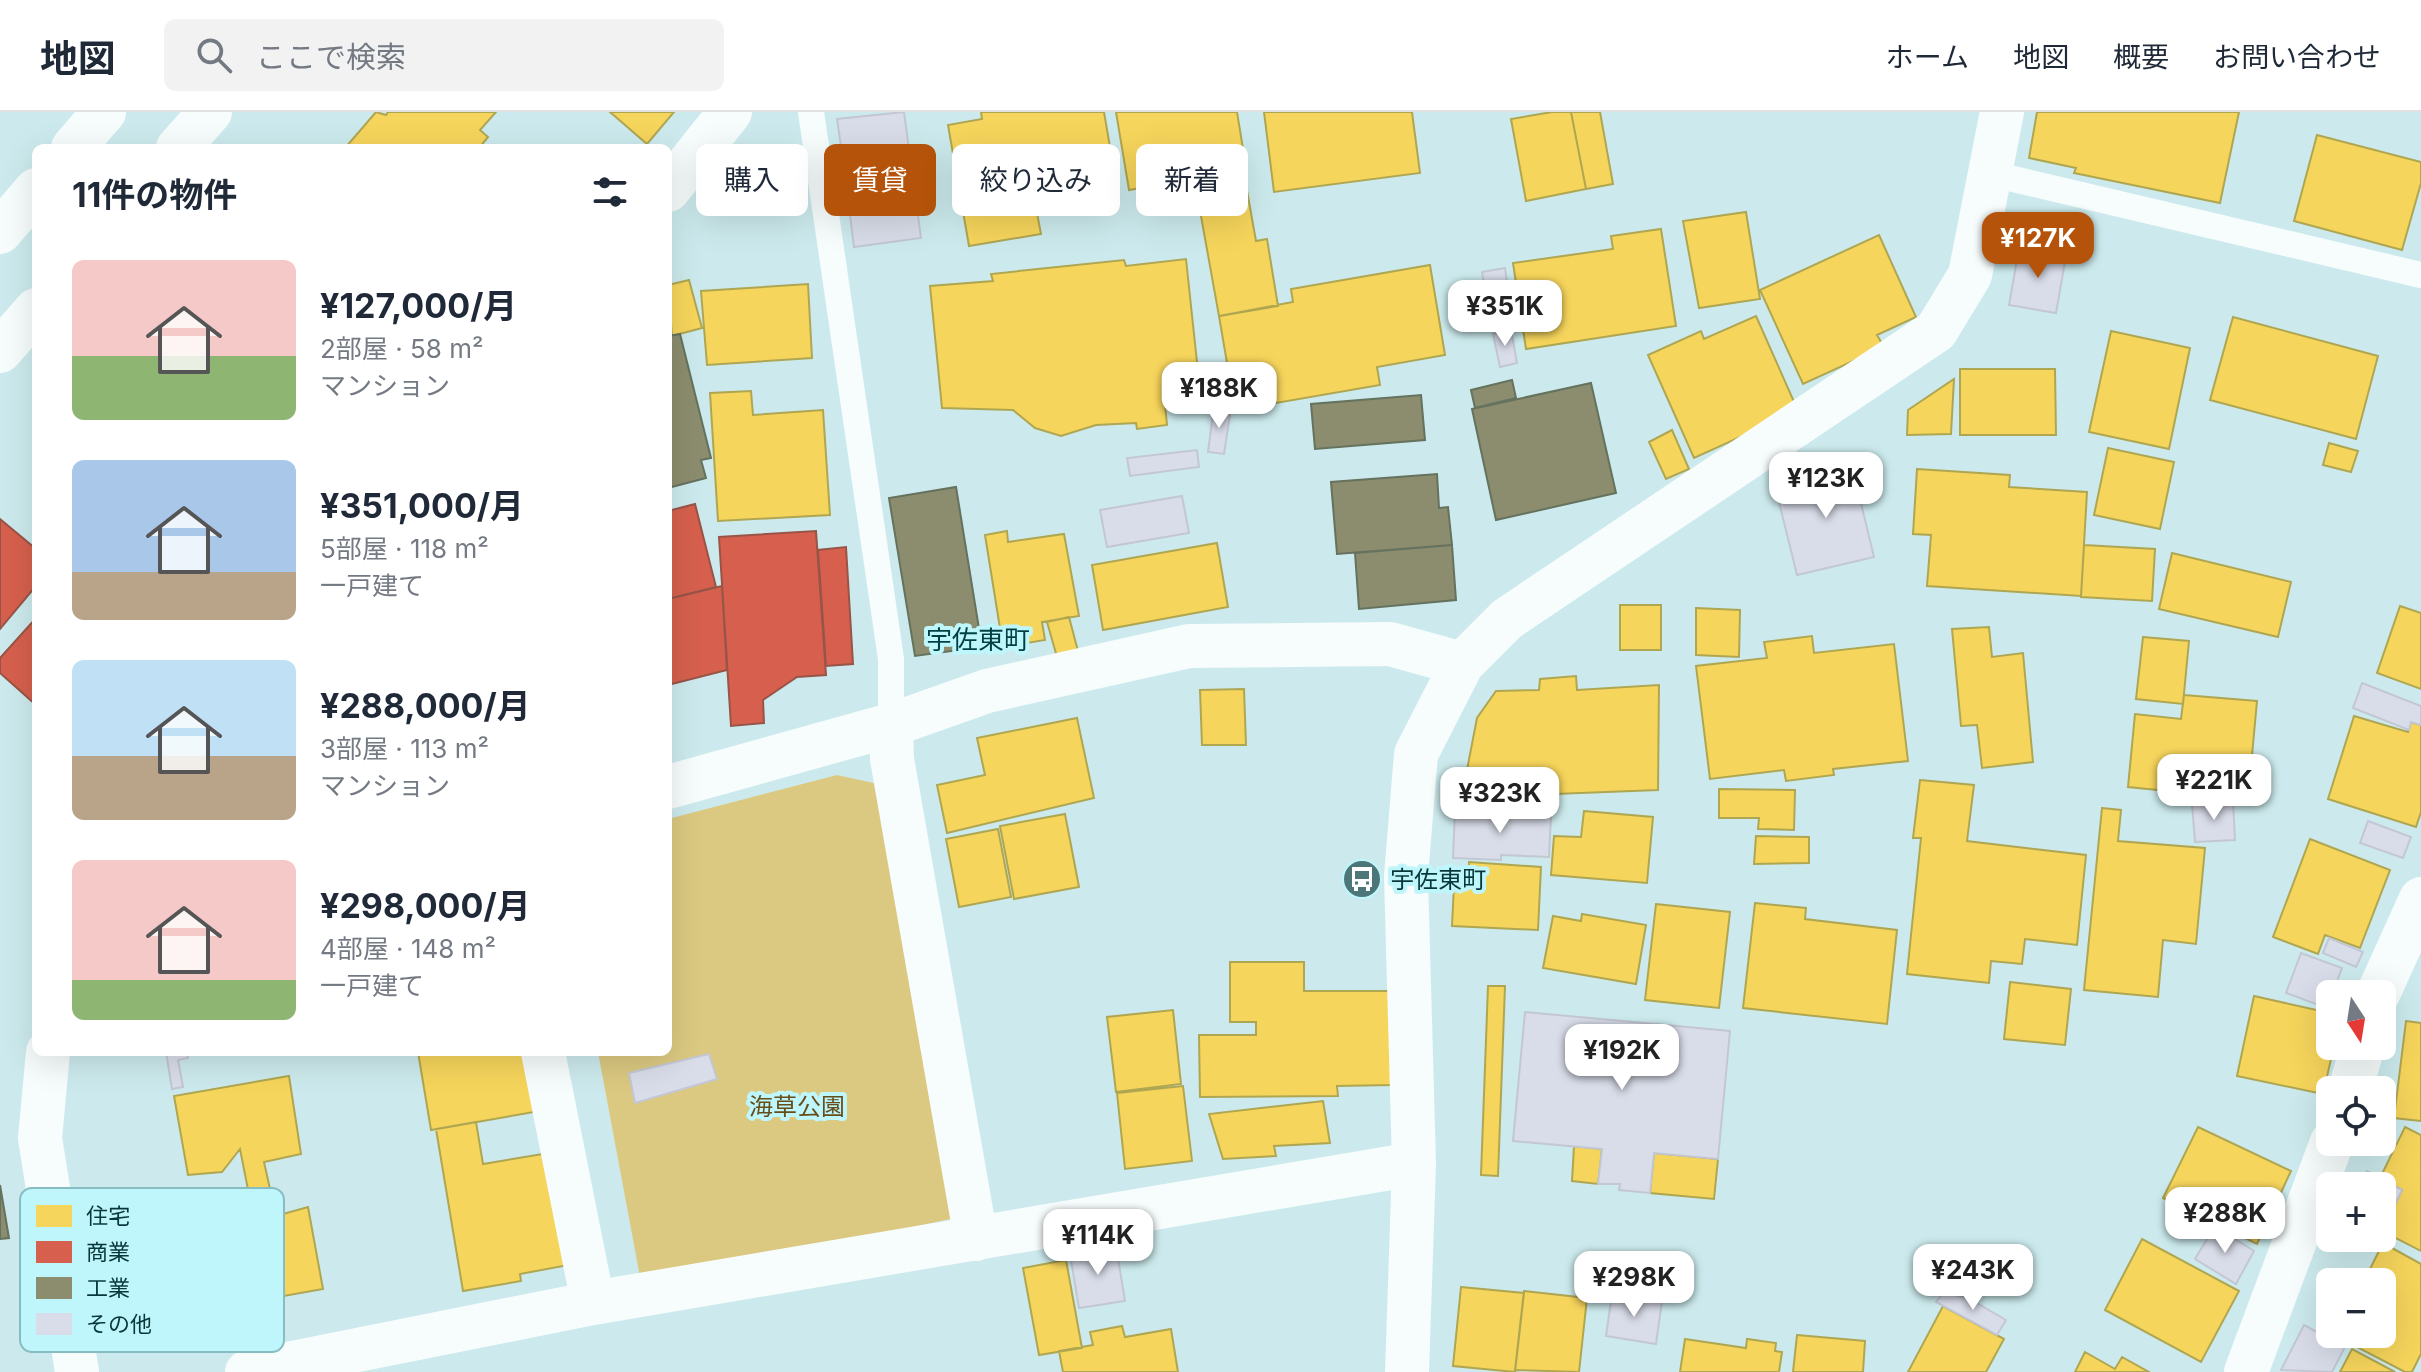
<!DOCTYPE html>
<html lang="ja">
<meta charset="utf-8">
<style>
:root{--surface:#fff;--page:#f2f2f3;--text:#1f2937;--muted:#747a83;--line:#e0e1e3;--accent:#b45309}
body{margin:0;font-family:Inter,"Noto Sans JP",sans-serif;background:var(--page);color:var(--text);height:100vh;display:flex;flex-direction:column;font-size:30px;white-space:nowrap}
*{box-sizing:border-box;margin:0}
p{font-size:26px;color:var(--muted)}
.icon{flex:none;width:44px;height:44px;fill:none;stroke:currentColor;stroke-width:2;stroke-linecap:round;stroke-linejoin:round}
.map{position:relative;flex:1;overflow:hidden}
.details{position:absolute;left:32px;top:32px;width:640px;height:912px;display:flex;flex-direction:column;background:var(--surface);border-radius:12px;box-shadow:0 8px 32px #0002}
.details>*{flex:none}
.banner{position:absolute;left:696px;top:32px;width:760px;height:72px;display:flex;gap:16px}
.needle{width:52px;rotate:168deg}
.buttons{position:absolute;left:2316px;top:868px;display:grid;gap:16px}
.buttons a{display:grid;place-items:center;width:80px;height:80px;border-radius:12px;background:var(--surface);box-shadow:0 8px 32px #0002;font-size:40px}
.price{position:absolute;translate:-50% -68px;padding:0 18px;border-radius:16px;background:#fff;color:#222;font-size:26px;line-height:52px;filter:drop-shadow(0 2px 4px #0008)}
.price::after{content:'';position:absolute;left:50%;top:48px;width:24px;height:18px;margin-left:-12px;background:inherit;clip-path:polygon(0 0,100% 0,50% 100%)}
.price.active{background:var(--accent);color:#fff}
ul{padding:0;list-style:none}
li{display:flex;align-items:center;gap:24px;height:200px;padding:0 40px}
li span{display:grid;place-items:center;flex:none;width:224px;height:160px;border-radius:12px;color:#555}
li>.icon{margin-inline-start:auto}
span .icon{width:96px;height:96px;fill:#fffc;stroke-width:1}
li b{font-size:34px}
h2{display:flex;justify-content:space-between;align-items:center;height:96px;padding:0 40px;font-size:34px}
.chip{padding:0 28px;border-radius:12px;background:var(--surface);box-shadow:0 8px 32px #0002;font-size:28px;line-height:72px}
.chip.active{background:var(--accent);color:#fff}
header{display:flex;align-items:center;gap:48px;box-sizing:border-box;height:112px;padding:0 40px;background:var(--surface);border-bottom:2px solid var(--line)}
header strong{font-size:38px}
nav{display:flex;gap:44px;margin-inline-start:auto;font-size:28px}
.search{width:560px;height:72px;background:var(--page);display:flex;align-items:center;gap:20px;box-sizing:border-box;padding:0 28px;border-radius:12px;color:var(--muted);font-size:30px}
.map>svg:first-child{display:block}
.green{fill:#dbc981}
.homes{fill:#f6d55c;stroke:#afa652;stroke-width:2}
.shops{fill:#d6604d;stroke:#985447;stroke-width:2}
.industry{fill:#8c8c6e;stroke:#64725e;stroke-width:2}
.building{fill:#d9dde9;stroke:#c3c7d3;stroke-width:2}
.lines{fill:none;stroke-linecap:round;stroke-linejoin:round}
.service{stroke:#f7fcfc;stroke-width:26}
.minor{stroke:#f7fcfc;stroke-width:44}
.primary{stroke:#f7fcfc;stroke-width:44}
.labels{text-anchor:middle;dominant-baseline:central;stroke-width:8;stroke-linejoin:round;paint-order:stroke}
.poi-label{font-size:24px;fill:#08373a;stroke:#bef6fb;text-anchor:start}
.park-label{font-size:24px;fill:#664e1b;stroke:#bef6fb}
.neighbourhood-label{font-size:26px;fill:#003f44;stroke:#bef6fb}
.key{fill:#bef6fb;stroke:#87bdc1;stroke-width:2}
.key-label{font-size:22px;fill:#08373a}
</style>
<header>
<strong>地図</strong>
<div class="search"><svg class="icon" aria-label="search" viewBox="0 0 24 24"><circle cx="10" cy="10" r="6"/><path d="M15 15l6 6"/></svg>ここで検索</div>
<nav><a>ホーム</a><a>地図</a><a>概要</a><a>お問い合わせ</a></nav>
</header>
<div class="map">
<svg width="2421" height="1260" viewBox="0 0 2421 1260">
<rect width="100%" height="100%" fill="#cceaed"/>
<!-- green -->
<path class="green" d="M 837,663 L 878,672 L 960,1105 L 804,1138 L 640,1165 L 598,940 L 668,940 L 668,707 Z"/>
<!-- homes -->
<path class="homes" d="M 376,0 L 386,3 L 388,0 L 496,0 L 480,18 L 488,25 L 479,36 L 345,36 Z
M 610,0 L 674,0 L 647,32 Z
M 981,0 L 1104,0 L 1119,88 L 1037,101 L 1041,122 L 969,134 L 948,13 L 982,7 Z
M 1116,0 L 1237,0 L 1246,55 L 1204,62 L 1199,36 L 1171,40 L 1175,70 L 1129,78 Z
M 1264,0 L 1412,0 L 1420,61 L 1274,80 Z
M 1552,0 L 1571,0 L 1586,77 L 1526,89 L 1511,7 Z
M 1571,0 L 1600,0 L 1613,72 L 1586,77 Z
M 2037,0 L 2239,0 L 2220,91 L 2074,61 L 2076,56 L 2029,46 Z
M 2317,23 L 2421,50 L 2421,71 L 2402,138 L 2294,109 Z
M 1246,73 L 1256,129 L 1267,127 L 1278,194 L 1219,204 L 1197,82 Z
M 1746,100 L 1760,187 L 1699,196 L 1683,109 Z
M 1661,117 L 1676,214 L 1526,237 L 1513,151 L 1613,137 L 1611,124 Z
M 1879,123 L 1916,205 L 1877,223 L 1884,235 L 1803,272 L 1760,178 Z
M 1186,147 L 1199,269 L 1163,272 L 1167,313 L 1137,317 L 1136,311 L 1096,313 L 1061,324 L 1035,316 L 1013,298 L 942,296 L 930,174 L 993,169 L 991,162 L 1124,148 L 1126,154 Z
M 1430,153 L 1445,243 L 1377,255 L 1380,273 L 1235,298 L 1219,204 L 1293,190 L 1291,177 Z
M 689,168 L 702,216 L 672,224 L 668,173 Z
M 808,172 L 812,246 L 707,253 L 701,179 Z
M 1756,204 L 1795,292 L 1778,308 L 1694,346 L 1648,243 L 1701,219 L 1704,227 Z
M 2233,205 L 2378,244 L 2356,327 L 2210,288 Z
M 2111,219 L 2190,236 L 2169,337 L 2089,320 Z
M 1960,257 L 2055,257 L 2056,323 L 1960,323 Z
M 1954,267 L 1951,322 L 1907,323 L 1908,298 Z
M 751,279 L 753,303 L 823,298 L 830,403 L 718,409 L 710,281 Z
M 1672,318 L 1689,357 L 1666,367 L 1649,330 Z
M 2329,331 L 2358,339 L 2351,360 L 2323,353 Z
M 2108,336 L 2174,350 L 2160,417 L 2094,403 Z
M 1917,357 L 2010,363 L 2009,375 L 2087,380 L 2081,484 L 1927,474 L 1931,423 L 1913,422 Z
M 1007,419 L 1008,430 L 1064,422 L 1079,504 L 1042,510 L 1045,528 L 1003,535 L 985,423 Z
M 1217,431 L 1228,495 L 1103,518 L 1092,453 Z
M 2084,433 L 2155,437 L 2152,489 L 2081,485 Z
M 2172,441 L 2291,470 L 2278,525 L 2159,497 Z
M 1620,493 L 1661,493 L 1661,538 L 1620,538 Z
M 2400,494 L 2421,501 L 2421,577 L 2377,561 Z
M 1696,496 L 1740,498 L 1739,545 L 1696,543 Z
M 1069,505 L 1078,539 L 1057,545 L 1047,510 Z
M 1989,515 L 1992,545 L 2023,541 L 2033,650 L 1982,656 L 1977,613 L 1961,614 L 1952,517 Z
M 1812,524 L 1814,541 L 1894,532 L 1908,649 L 1833,657 L 1834,663 L 1786,669 L 1784,658 L 1710,667 L 1696,554 L 1767,546 L 1764,530 Z
M 2143,525 L 2189,529 L 2183,592 L 2136,587 Z
M 1576,564 L 1577,578 L 1659,573 L 1658,678 L 1555,682 L 1554,671 L 1479,673 L 1480,660 L 1466,663 L 1477,606 L 1496,579 L 1539,578 L 1540,567 Z
M 1244,577 L 1246,633 L 1202,633 L 1200,578 Z
M 2184,583 L 2257,589 L 2248,687 L 2128,675 L 2135,602 L 2181,607 Z
M 2354,604 L 2408,620 L 2411,610 L 2421,613 L 2421,700 L 2416,715 L 2328,687 Z
M 1077,606 L 1094,686 L 947,721 L 937,673 L 985,663 L 977,626 Z
M 1920,668 L 1974,673 L 1967,729 L 2086,743 L 2077,833 L 2025,827 L 2022,852 L 1991,849 L 1989,871 L 1907,862 L 1921,726 L 1913,726 Z
M 1719,677 L 1795,678 L 1794,718 L 1758,717 L 1759,706 L 1719,706 Z
M 2102,696 L 2121,698 L 2118,729 L 2205,736 L 2196,832 L 2163,828 L 2158,885 L 2084,878 Z
M 1584,699 L 1653,705 L 1647,771 L 1551,763 L 1554,724 L 1581,725 Z
M 1065,702 L 1079,775 L 1014,787 L 1000,714 Z
M 998,717 L 1011,785 L 959,795 L 946,727 Z
M 1756,724 L 1809,725 L 1809,751 L 1754,752 Z
M 2310,727 L 2390,758 L 2360,836 L 2325,823 L 2318,842 L 2273,825 Z
M 1469,750 L 1541,755 L 1538,818 L 1452,814 L 1454,773 L 1468,773 Z
M 1755,791 L 1806,796 L 1805,807 L 1897,818 L 1887,912 L 1743,896 Z
M 1656,792 L 1730,800 L 1719,896 L 1645,888 Z
M 1582,802 L 1646,813 L 1636,872 L 1543,856 L 1553,804 L 1581,809 Z
M 1230,850 L 1304,850 L 1304,879 L 1392,879 L 1392,973 L 1337,974 L 1338,984 L 1200,985 L 1199,923 L 1256,923 L 1256,910 L 1230,910 Z
M 2010,870 L 2071,877 L 2065,933 L 2004,927 Z
M 1488,874 L 1505,874 L 1498,1064 L 1481,1063 Z
M 2254,884 L 2330,901 L 2330,934 L 2334,934 L 2323,982 L 2237,964 Z
M 1173,898 L 1181,972 L 1116,980 L 1107,905 Z
M 2406,909 L 2421,911 L 2421,1009 L 2394,1006 Z
M 418,940 L 524,940 L 534,1000 L 431,1018 Z
M 289,964 L 301,1042 L 264,1050 L 276,1104 L 308,1095 L 323,1177 L 210,1197 L 195,1117 L 232,1110 L 258,1128 L 240,1037 L 222,1060 L 188,1063 L 174,984 Z
M 1183,974 L 1192,1049 L 1125,1057 L 1117,981 Z
M 1323,989 L 1330,1031 L 1274,1034 L 1276,1044 L 1223,1047 L 1209,1002 Z
M 476,1010 L 483,1052 L 555,1040 L 574,1152 L 520,1162 L 521,1169 L 463,1179 L 436,1017 Z
M 2198,1015 L 2291,1059 L 2257,1132 L 2163,1086 Z
M 2405,1015 L 2421,1023 L 2421,1139 L 2382,1119 L 2402,1078 L 2380,1066 Z
M 1574,1034 L 1602,1037 L 1598,1072 L 1572,1069 Z
M 1654,1041 L 1718,1047 L 1714,1087 L 1650,1081 Z
M 2142,1127 L 2239,1179 L 2201,1250 L 2105,1198 Z
M 2383,1131 L 2421,1152 L 2421,1242 L 2412,1260 L 2405,1260 L 2332,1222 L 2382,1222 L 2382,1170 L 2353,1170 L 2357,1163 L 2365,1167 Z
M 1066,1148 L 1082,1236 L 1039,1243 L 1023,1156 Z
M 1461,1175 L 1524,1181 L 1515,1260 L 1453,1254 Z
M 1524,1179 L 1587,1186 L 1579,1260 L 1515,1258 Z
M 1943,1194 L 2004,1227 L 1986,1260 L 1908,1260 Z
M 1122,1214 L 1125,1225 L 1171,1217 L 1178,1260 L 1063,1260 L 1059,1239 L 1093,1233 L 1090,1220 Z
M 1797,1223 L 1865,1229 L 1863,1260 L 1793,1260 Z
M 1685,1227 L 1746,1236 L 1747,1227 L 1776,1231 L 1775,1239 L 1782,1240 L 1779,1260 L 1680,1260 Z
M 2352,1237 L 2395,1260 L 2340,1260 Z
M 2085,1240 L 2115,1257 L 2122,1245 L 2149,1260 L 2075,1260 Z"/>
<!-- shops -->
<path class="shops" d="M 695,392 L 716,475 L 668,487 L 668,399 Z
M 0,407 L 36,437 L 36,474 L 0,517 Z
M 816,419 L 826,563 L 797,565 L 763,588 L 764,611 L 731,614 L 719,425 Z
M 846,435 L 853,552 L 826,554 L 818,438 Z
M 722,474 L 727,558 L 668,573 L 668,487 Z
M 36,506 L 36,593 L 0,561 L 0,546 Z"/>
<!-- industry -->
<path class="industry" d="M 680,222 L 711,346 L 701,348 L 706,366 L 668,376 L 668,224 Z
M 1512,268 L 1516,286 L 1475,296 L 1471,278 Z
M 1591,271 L 1616,381 L 1496,408 L 1472,297 Z
M 1421,283 L 1425,328 L 1315,337 L 1311,292 Z
M 1437,362 L 1439,396 L 1448,395 L 1452,433 L 1337,442 L 1331,370 Z
M 956,375 L 982,535 L 915,544 L 889,386 Z
M 1452,433 L 1456,488 L 1359,497 L 1355,441 Z
M 0,1073 L 9,1126 L 0,1127 Z"/>
<!-- building -->
<path class="building" d="M 904,0 L 911,53 L 845,62 L 837,7 Z
M 911,53 L 921,126 L 854,135 L 845,62 Z
M 2019,136 L 2066,144 L 2056,201 L 2009,193 Z
M 1505,156 L 1513,212 L 1490,215 L 1482,160 Z
M 1511,218 L 1517,251 L 1500,255 L 1493,222 Z
M 1214,294 L 1231,296 L 1224,342 L 1208,340 Z
M 1197,338 L 1199,355 L 1130,364 L 1127,346 Z
M 1839,349 L 1840,358 L 1852,354 L 1874,445 L 1797,463 L 1778,386 L 1821,354 Z
M 1182,384 L 1189,421 L 1107,435 L 1100,398 Z
M 2362,571 L 2421,594 L 2421,613 L 2411,610 L 2409,618 L 2353,596 Z
M 2233,689 L 2235,728 L 2195,730 L 2192,692 Z
M 1455,699 L 1551,704 L 1549,745 L 1501,743 L 1501,748 L 1453,746 Z
M 2368,709 L 2411,725 L 2403,746 L 2360,731 Z
M 2329,826 L 2363,840 L 2356,855 L 2323,841 Z
M 2301,841 L 2342,856 L 2327,896 L 2286,881 Z
M 1525,900 L 1730,919 L 1718,1047 L 1654,1041 L 1650,1081 L 1619,1078 L 1620,1072 L 1598,1072 L 1602,1037 L 1513,1029 Z
M 166,940 L 187,940 L 188,946 L 178,948 L 183,975 L 172,977 Z
M 709,942 L 717,967 L 635,991 L 629,961 Z
M 2367,1059 L 2402,1078 L 2382,1119 L 2382,1074 L 2359,1074 Z
M 2215,1114 L 2254,1139 L 2236,1172 L 2195,1147 Z
M 1116,1134 L 1125,1189 L 1079,1196 L 1070,1142 Z
M 1943,1181 L 1968,1186 L 2006,1208 L 1997,1223 L 1936,1190 Z
M 1612,1182 L 1662,1189 L 1656,1232 L 1606,1224 Z
M 2304,1213 L 2345,1235 L 2332,1260 L 2281,1258 Z"/>
<g class="lines">
<!-- service -->
<path class="service" d="M 811,0 L 891,547 L 891,613
M 1992,62 L 2421,163"/>
<!-- minor -->
<path class="minor" d="M 668,78 L 730,0
M 891,613 L 892,647 L 976,1127
M 668,675 L 891,613 L 987,579 L 1189,534 L 1390,532 L 1462,552
M 2378,882 L 2421,787
M 48,940 L 40,1026 L 77,1260
M 543,940 L 593,1191
M 2350,978 L 2363,934
M 247,1260 L 593,1191 L 1414,1052
M 1407,1260 L 1414,1052 L 1406,764 L 1416,642 L 1462,552 L 1507,507 L 1936,219 L 1970,163 L 2002,0
M 2246,1260 L 2332,1030"/>
<!-- primary -->
<path class="primary" d="M 73,36 L 104,0
M 178,36 L 210,0
M 0,120 L 36,78
M 0,239 L 36,198"/>
</g>
<!-- icons -->
<defs>
<g id="bus-disc" transform="scale(2)"><circle r="9.5" fill="#4d7679" stroke="#bef6fb"/><path d="M-5-6H5V4H4V6H2V4H-2V6H-4V4H-5ZM-3.5-4V0h7V-4ZM-3.5 1.2v1.5H-2V1.2ZM2 1.2v1.5H3.5V1.2Z" fill="#fff"/></g>
</defs>
<g fill-rule="evenodd">
<use href="#bus-disc" x="1362" y="767"/>
</g>
<g class="labels">
<!-- poi labels -->
<g class="poi-label">
<text x="1390" y="767">宇佐東町</text>
</g>
<!-- park labels -->
<g class="park-label">
<text x="797" y="994">海草公園</text>
</g>
<!-- neighbourhood labels -->
<g class="neighbourhood-label">
<text x="978" y="527">宇佐東町</text>
</g>
</g>
<!-- legend -->
<rect x="20" y="1076" width="264" height="164" rx="12" class="key"/>
<rect x="36" y="1093" width="36" height="22" fill="#f6d55c"/>
<rect x="36" y="1129" width="36" height="22" fill="#d6604d"/>
<rect x="36" y="1165" width="36" height="22" fill="#8c8c6e"/>
<rect x="36" y="1201" width="36" height="22" fill="#d9dde9"/>
<g class="key-label">
<text x="86" y="1112">住宅</text>
<text x="86" y="1148">商業</text>
<text x="86" y="1184">工業</text>
<text x="86" y="1220">その他</text>
</g>
</svg>
<div class="buttons">
<a><svg class="needle" viewBox="-14 -14 28 28"><path d="M0-13l5 13h-10z" fill="#e53935"/><path d="M0 13l5-13h-10z" fill="#747a83"/></svg></a>
<a><svg class="icon" aria-label="locate" viewBox="0 0 24 24"><circle cx="12" cy="12" r="6"/><path d="M12 2v4M12 18v4M2 12h4M18 12h4"/></svg></a>
<a>+</a>
<a>−</a>
</div>
<b class="price active" style="left:2038px;top:168px">¥127K</b>
<b class="price" style="left:1505px;top:236px">¥351K</b>
<b class="price" style="left:1219px;top:318px">¥188K</b>
<b class="price" style="left:1826px;top:408px">¥123K</b>
<b class="price" style="left:2214px;top:710px">¥221K</b>
<b class="price" style="left:1500px;top:723px">¥323K</b>
<b class="price" style="left:1622px;top:980px">¥192K</b>
<b class="price" style="left:2225px;top:1143px">¥288K</b>
<b class="price" style="left:1098px;top:1165px">¥114K</b>
<b class="price" style="left:1973px;top:1200px">¥243K</b>
<b class="price" style="left:1634px;top:1207px">¥298K</b>
<div class="banner">
<a class="chip">購入</a>
<a class="chip active">賃貸</a>
<a class="chip">絞り込み</a>
<a class="chip">新着</a>
</div>
<section class="details">
<h2>11件の物件<svg class="icon" aria-label="filters" viewBox="0 0 24 24"><path d="M4 7h16M4 17h16"/><circle cx="9" cy="7" r="2"/><circle cx="15" cy="17" r="2"/></svg></h2>
<ul>
<li><span style="background:linear-gradient(#f6c9c9 60%,#8fb573 0)"><svg class="icon" aria-label="home" viewBox="0 0 24 24"><path d="M3 11l9-7 9 7M6 9v11h12V9"/></svg></span><div><b>¥127,000/月</b><p>2部屋 · 58 m²</p><p>マンション</p></div></li>
<li><span style="background:linear-gradient(#a9c7e8 70%,#b9a48a 0)"><svg class="icon" aria-label="home" viewBox="0 0 24 24"><path d="M3 11l9-7 9 7M6 9v11h12V9"/></svg></span><div><b>¥351,000/月</b><p>5部屋 · 118 m²</p><p>一戸建て</p></div></li>
<li><span style="background:linear-gradient(#bfe0f5 60%,#b9a48a 0)"><svg class="icon" aria-label="home" viewBox="0 0 24 24"><path d="M3 11l9-7 9 7M6 9v11h12V9"/></svg></span><div><b>¥288,000/月</b><p>3部屋 · 113 m²</p><p>マンション</p></div></li>
<li><span style="background:linear-gradient(#f6c9c9 75%,#8fb573 0)"><svg class="icon" aria-label="home" viewBox="0 0 24 24"><path d="M3 11l9-7 9 7M6 9v11h12V9"/></svg></span><div><b>¥298,000/月</b><p>4部屋 · 148 m²</p><p>一戸建て</p></div></li>
</ul>
</section>
</div>
